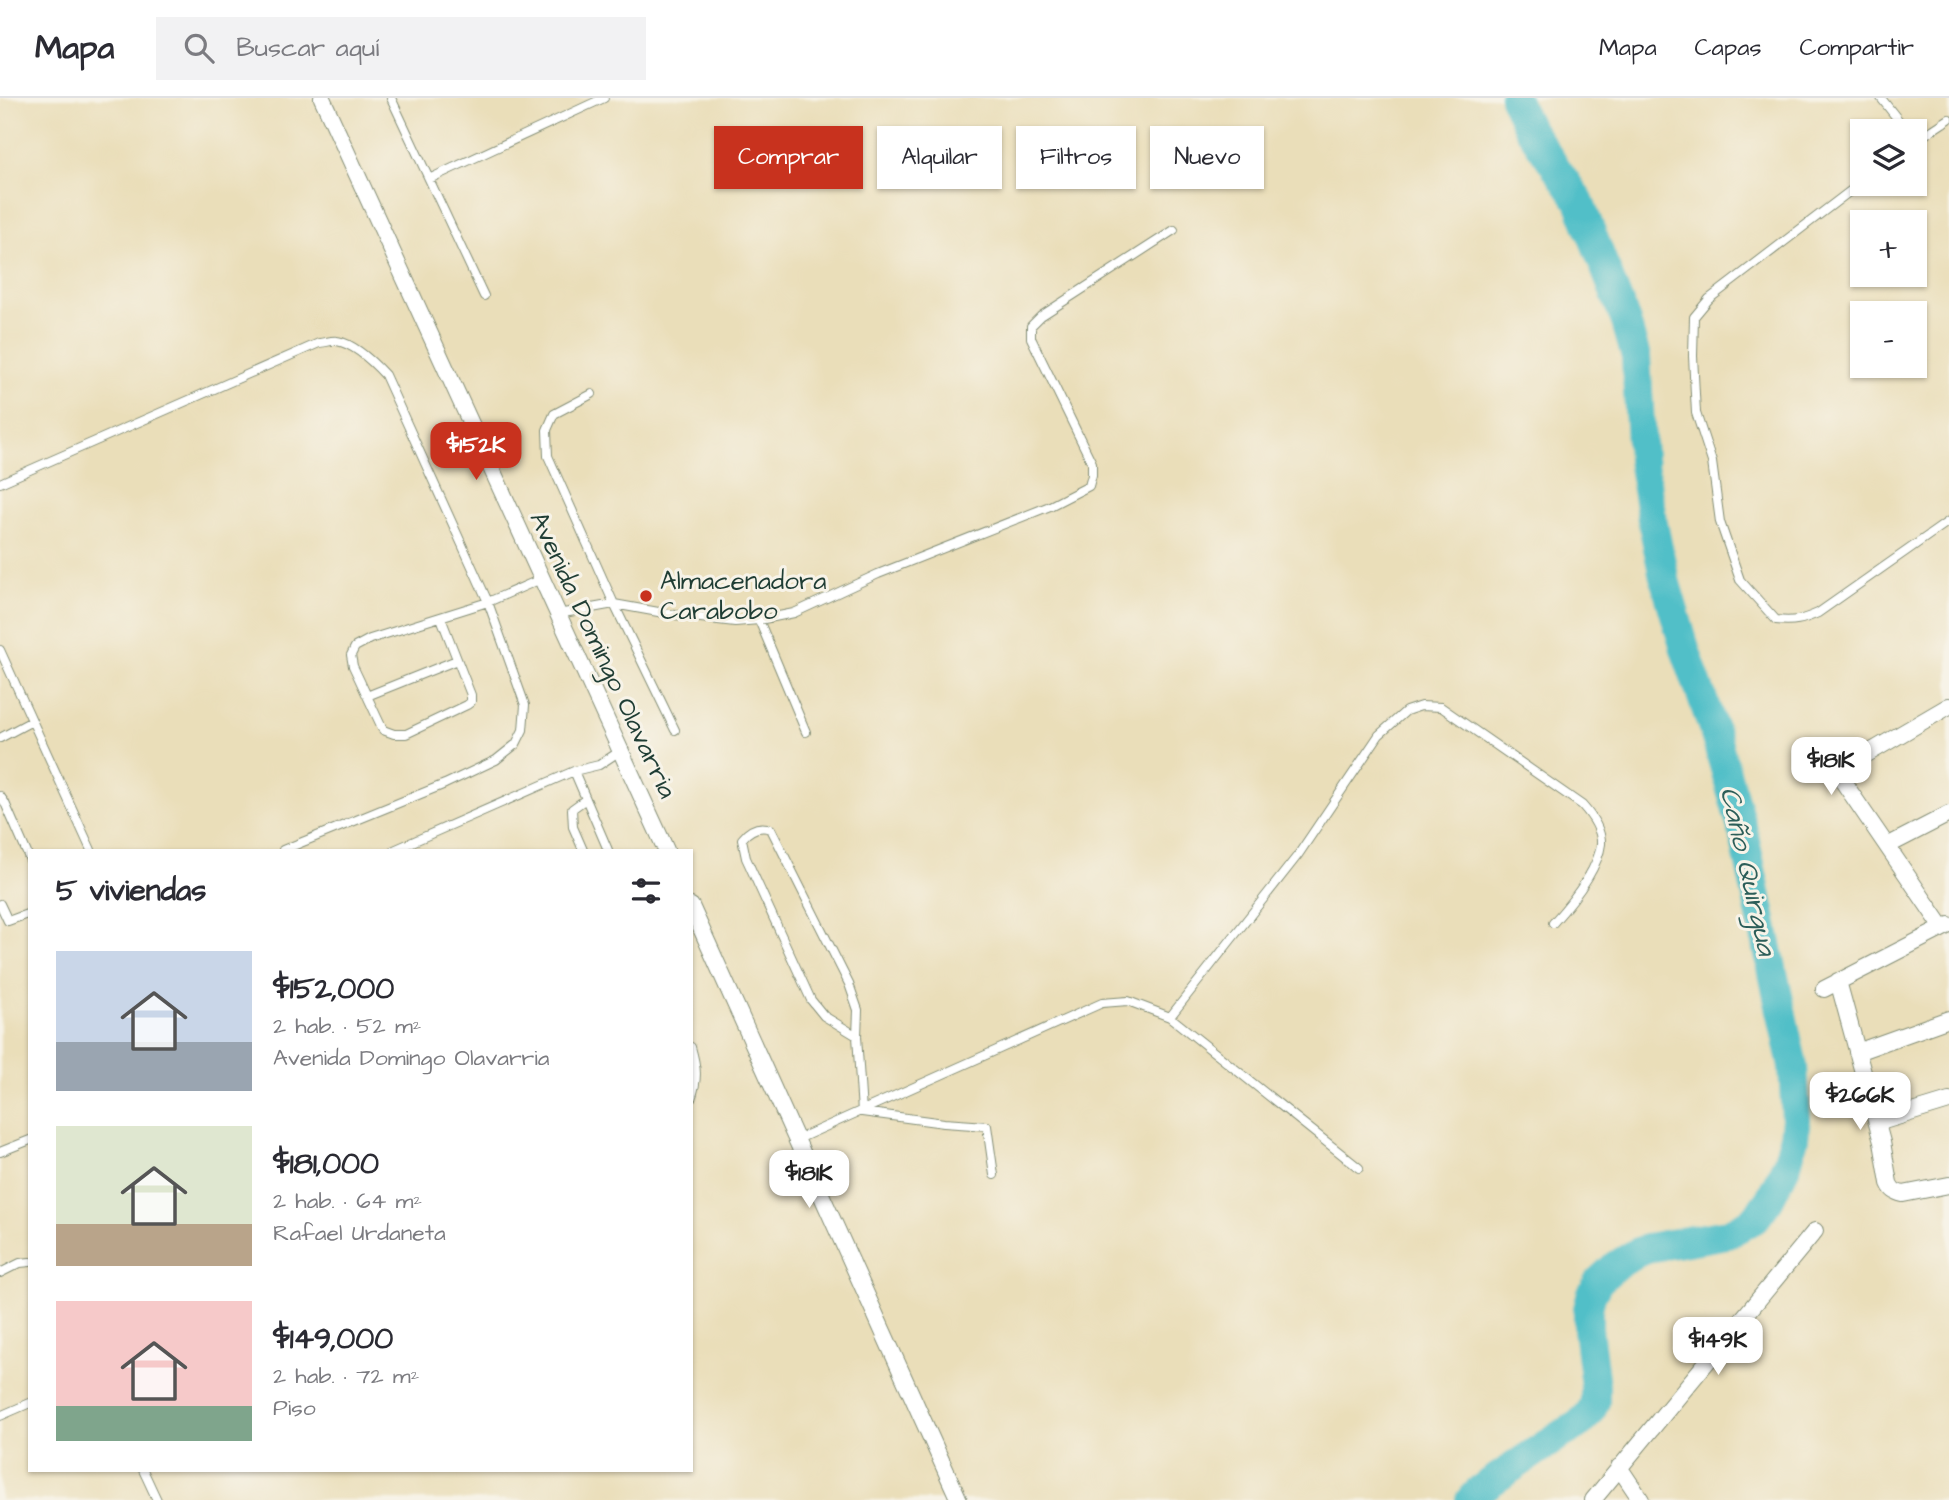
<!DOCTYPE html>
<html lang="es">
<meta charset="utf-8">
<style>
:root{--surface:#fff;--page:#f2f2f3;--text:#2b2b33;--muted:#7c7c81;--line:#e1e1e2;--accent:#c8321e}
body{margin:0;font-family:"Architects Daughter",sans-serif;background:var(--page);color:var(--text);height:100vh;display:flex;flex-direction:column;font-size:26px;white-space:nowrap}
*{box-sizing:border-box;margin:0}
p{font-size:23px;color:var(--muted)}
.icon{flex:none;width:38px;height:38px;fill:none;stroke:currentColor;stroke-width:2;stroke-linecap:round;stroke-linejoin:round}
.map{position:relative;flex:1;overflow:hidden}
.drawer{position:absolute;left:28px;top:751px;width:665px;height:623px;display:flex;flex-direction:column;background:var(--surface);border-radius:0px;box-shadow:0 2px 5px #0004}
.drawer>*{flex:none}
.hud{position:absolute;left:714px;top:28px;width:665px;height:63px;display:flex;gap:14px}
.buttons{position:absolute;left:1850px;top:21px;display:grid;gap:14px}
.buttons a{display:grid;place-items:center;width:77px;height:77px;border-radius:0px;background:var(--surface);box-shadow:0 2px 5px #0004;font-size:35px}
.price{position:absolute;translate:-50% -60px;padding:0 16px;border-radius:14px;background:#fff;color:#222;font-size:23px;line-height:46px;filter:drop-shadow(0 2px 4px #0008)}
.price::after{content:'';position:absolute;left:50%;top:42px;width:21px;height:16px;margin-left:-10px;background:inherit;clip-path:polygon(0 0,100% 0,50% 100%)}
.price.active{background:var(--accent);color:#fff}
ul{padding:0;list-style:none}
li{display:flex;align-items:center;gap:21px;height:175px;padding:0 28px}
li span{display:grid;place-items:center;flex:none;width:196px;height:140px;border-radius:0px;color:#555}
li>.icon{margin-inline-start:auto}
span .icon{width:84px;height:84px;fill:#fffc;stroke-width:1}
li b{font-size:30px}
h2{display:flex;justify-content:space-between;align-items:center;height:84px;padding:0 28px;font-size:30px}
.chip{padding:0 24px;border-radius:0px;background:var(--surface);box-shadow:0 2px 5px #0004;font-size:24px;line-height:63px}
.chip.active{background:var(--accent);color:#fff}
header{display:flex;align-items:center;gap:42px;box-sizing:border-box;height:98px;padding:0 35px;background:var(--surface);border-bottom:2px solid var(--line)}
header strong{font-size:33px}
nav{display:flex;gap:38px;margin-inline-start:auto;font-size:24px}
.search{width:490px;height:63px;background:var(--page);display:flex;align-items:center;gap:18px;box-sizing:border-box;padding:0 24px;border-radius:0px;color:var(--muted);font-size:26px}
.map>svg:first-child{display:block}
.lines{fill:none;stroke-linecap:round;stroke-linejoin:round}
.river{stroke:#51bfc8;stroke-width:30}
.lane-casing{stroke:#848e76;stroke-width:10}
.street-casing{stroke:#848e76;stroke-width:18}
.lane{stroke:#fff;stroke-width:8}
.street{stroke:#fff;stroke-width:16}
.poi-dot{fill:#c8321e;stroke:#f7f3e8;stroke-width:2.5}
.labels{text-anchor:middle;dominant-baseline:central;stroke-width:6;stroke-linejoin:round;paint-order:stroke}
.poi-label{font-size:26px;fill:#1f3d34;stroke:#f7f3e8;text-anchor:start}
.street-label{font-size:26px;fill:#1f3d34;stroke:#f7f3e8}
.water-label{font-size:28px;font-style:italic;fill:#2c5e59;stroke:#f7f3e8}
</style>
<header>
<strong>Mapa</strong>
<div class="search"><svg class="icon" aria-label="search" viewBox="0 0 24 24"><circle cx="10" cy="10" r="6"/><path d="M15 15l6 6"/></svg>Buscar aquí</div>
<nav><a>Mapa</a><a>Capas</a><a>Compartir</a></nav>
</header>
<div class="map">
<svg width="1949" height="1402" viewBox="0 0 1949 1402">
<rect width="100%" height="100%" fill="#f7f3e8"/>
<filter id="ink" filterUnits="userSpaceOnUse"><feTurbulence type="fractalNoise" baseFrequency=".0143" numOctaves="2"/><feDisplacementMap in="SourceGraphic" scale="14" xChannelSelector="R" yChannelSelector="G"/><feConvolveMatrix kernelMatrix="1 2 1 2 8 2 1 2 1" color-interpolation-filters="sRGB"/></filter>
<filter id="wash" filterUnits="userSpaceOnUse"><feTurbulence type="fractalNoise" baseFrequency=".00686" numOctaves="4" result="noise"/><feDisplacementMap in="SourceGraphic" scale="28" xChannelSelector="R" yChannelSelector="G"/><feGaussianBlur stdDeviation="1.57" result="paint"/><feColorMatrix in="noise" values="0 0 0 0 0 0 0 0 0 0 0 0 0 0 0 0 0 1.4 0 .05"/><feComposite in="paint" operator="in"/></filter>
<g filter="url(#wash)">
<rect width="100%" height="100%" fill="#eadeb9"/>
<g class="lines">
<!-- river -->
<path class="river" d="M 1470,1402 L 1481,1391 L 1557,1339 L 1578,1327 L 1590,1315 L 1595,1304 L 1595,1288 L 1588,1231 L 1588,1211 L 1591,1198 L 1598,1184 L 1614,1169 L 1638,1154 L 1653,1149 L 1727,1136 L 1755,1121 L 1769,1102 L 1787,1066 L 1794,1040 L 1796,1021 L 1793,969 L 1743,733 L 1714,633 L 1686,554 L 1664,479 L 1652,421 L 1642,361 L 1636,259 L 1626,224 L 1579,103 L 1528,29 L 1514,0"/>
</g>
</g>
<g filter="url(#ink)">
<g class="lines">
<!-- lane casing -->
<g class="lane-casing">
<path id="lane" d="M 391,0 L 484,198
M 1881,0 L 1907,33
M 1914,44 L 1949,21
M 429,81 L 604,0
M 1862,84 L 1709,201 L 1694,219 L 1693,258 L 1696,315 L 1712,364 L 1720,424 L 1740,482 L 1776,522 C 1794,524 1802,522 1818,515 L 1949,423
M 592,296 L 554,316 L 547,332 L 548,358 L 614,506 L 675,632
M 0,385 L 319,245 C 324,245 332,242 337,243 C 355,246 373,264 385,277 L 488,504 L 525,607 L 523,632 L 516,646 L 496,662 L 445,686 L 283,752
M 558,516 L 614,506 L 675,517 L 735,524 L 759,522 L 794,515 L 878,476 L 1050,408 L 1089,388 L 1092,377 L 1092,365 L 1031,240 L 1031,228 L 1041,218 L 1174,132
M 441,520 L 471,597 L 471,604 L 467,607 L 406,636 L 394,636 L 383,632 L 353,568 L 351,557 L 355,549 L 370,541 L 488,504 L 541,481
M 759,522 L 806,634
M 0,552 L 91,752
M 367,598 L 457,562
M 0,640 L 32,623
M 574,673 L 608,752
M 0,698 L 5,705 L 30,762
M 394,752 L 574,673 L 599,667 L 620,653
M 583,752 L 573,729 L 572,711 L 586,701
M 0,806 L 8,823 L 30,815
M 1170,919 L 1298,757 L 1379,637 L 1406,613 L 1421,608 L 1441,609 L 1582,707 C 1591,717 1602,731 1601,746 C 1598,772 1571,805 1553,825
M 857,938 L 824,918 L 811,902 L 746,760 L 742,741 C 750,731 759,727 771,731 L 849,886 L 858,912 L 857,938 L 862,1014 L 944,1025 L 987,1028 L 994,1077
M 691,949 C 697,970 698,981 691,1001
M 798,1041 L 1102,905 L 1128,903 L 1170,919 L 1359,1070
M 0,1054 L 30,1042
M 0,1175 L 20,1165 L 30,1164
M 0,1318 L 30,1305
M 143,1372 L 157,1402"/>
</g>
<!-- street casing -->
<g class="street-casing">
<path id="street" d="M 322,0 L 666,752
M 1887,748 L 1949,716
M 691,808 L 959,1402
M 1943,830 L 1844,685 C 1842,677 1842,674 1848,667 L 1949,608
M 1838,883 L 1882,1044 L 1889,1085 C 1892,1092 1895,1094 1903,1096 L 1949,1087
M 1824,891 L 1949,827
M 1857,954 L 1949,921
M 1877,1025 L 1949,1003
M 1619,1369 L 1641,1402
M 1593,1402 L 1815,1133"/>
</g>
<!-- lane -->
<use href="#lane" class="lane"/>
<!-- street -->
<use href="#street" class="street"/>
</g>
</g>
<!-- markers -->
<circle class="poi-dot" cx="646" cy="498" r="7"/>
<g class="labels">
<!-- poi labels -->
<g class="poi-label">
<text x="660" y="483">Almacenadora<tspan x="660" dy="30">Carabobo</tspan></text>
</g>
<!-- street labels -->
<g class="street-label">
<text transform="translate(603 557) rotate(65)">Avenida Domingo Olavarria</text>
</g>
<!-- water labels -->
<g class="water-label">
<text transform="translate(1748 773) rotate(77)">Caño Quirgua</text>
</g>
</g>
</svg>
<div class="buttons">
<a><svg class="icon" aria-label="layers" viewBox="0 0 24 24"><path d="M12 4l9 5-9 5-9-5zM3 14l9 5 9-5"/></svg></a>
<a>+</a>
<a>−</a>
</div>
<b class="price active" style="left:476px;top:384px">$152K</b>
<b class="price" style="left:1831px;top:699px">$181K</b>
<b class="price" style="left:1860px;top:1034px">$266K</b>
<b class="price" style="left:809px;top:1112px">$181K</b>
<b class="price" style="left:1718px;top:1279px">$149K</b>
<div class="hud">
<a class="chip active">Comprar</a>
<a class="chip">Alquilar</a>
<a class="chip">Filtros</a>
<a class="chip">Nuevo</a>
</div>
<section class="drawer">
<h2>5 viviendas<svg class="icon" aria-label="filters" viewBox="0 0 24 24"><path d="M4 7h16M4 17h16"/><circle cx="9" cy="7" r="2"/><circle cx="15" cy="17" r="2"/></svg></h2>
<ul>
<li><span style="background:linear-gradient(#c9d6e8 65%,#9aa5b1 0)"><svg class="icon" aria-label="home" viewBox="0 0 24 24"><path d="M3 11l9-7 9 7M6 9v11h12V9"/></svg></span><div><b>$152,000</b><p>2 hab. · 52 m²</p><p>Avenida Domingo Olavarria</p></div></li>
<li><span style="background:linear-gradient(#dfe7d0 70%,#b9a48a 0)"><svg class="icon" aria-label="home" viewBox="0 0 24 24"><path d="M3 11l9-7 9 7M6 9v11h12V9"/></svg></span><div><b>$181,000</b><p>2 hab. · 64 m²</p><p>Rafael Urdaneta</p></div></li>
<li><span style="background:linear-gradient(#f6c9c9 75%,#7fa58c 0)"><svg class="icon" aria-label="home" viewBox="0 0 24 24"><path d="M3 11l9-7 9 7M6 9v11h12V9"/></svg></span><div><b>$149,000</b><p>2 hab. · 72 m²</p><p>Piso</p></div></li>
</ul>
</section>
</div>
